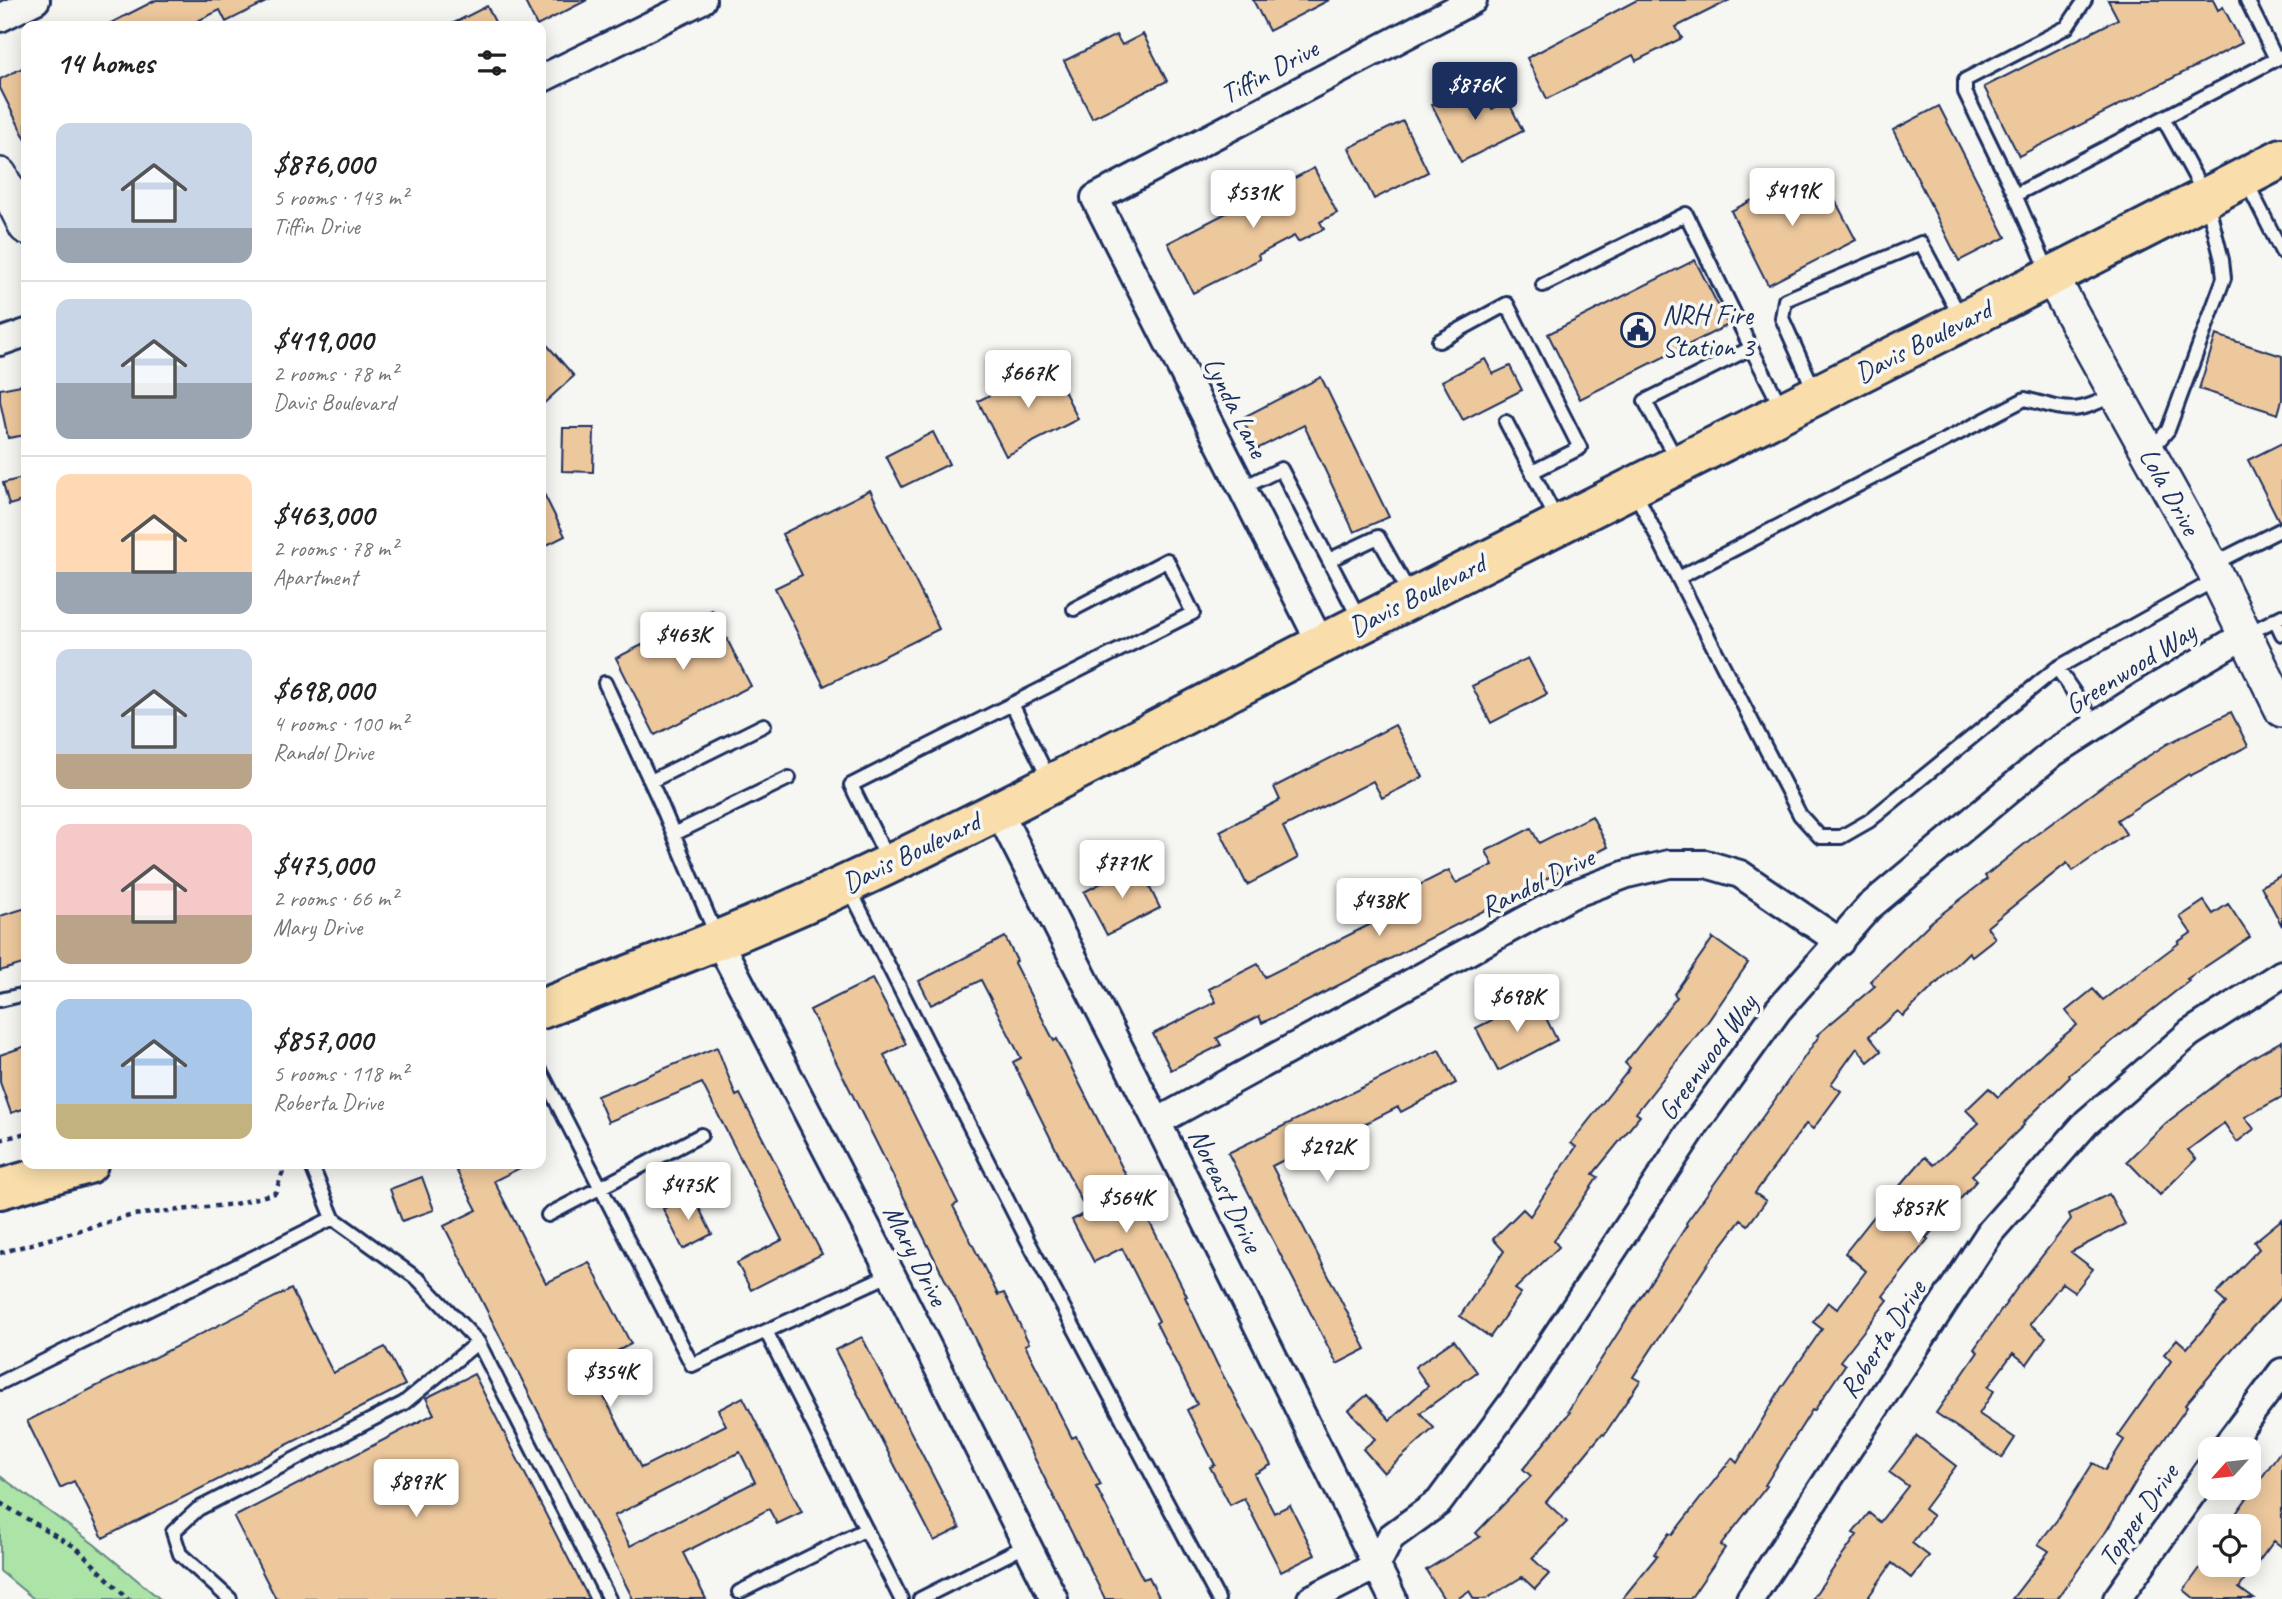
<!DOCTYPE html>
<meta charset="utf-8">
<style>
:root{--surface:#fff;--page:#f2f2f2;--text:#222;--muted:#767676;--line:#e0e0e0;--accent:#1b2f5e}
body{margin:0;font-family:Caveat,sans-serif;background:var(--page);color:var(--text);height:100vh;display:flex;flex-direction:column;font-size:26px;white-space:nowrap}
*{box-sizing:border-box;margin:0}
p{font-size:23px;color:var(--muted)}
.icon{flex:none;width:38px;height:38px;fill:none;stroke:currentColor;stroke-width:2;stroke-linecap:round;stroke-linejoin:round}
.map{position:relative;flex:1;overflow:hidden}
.side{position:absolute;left:21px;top:21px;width:525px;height:1148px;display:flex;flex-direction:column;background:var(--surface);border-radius:14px;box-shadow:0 4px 18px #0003}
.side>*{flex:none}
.needle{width:46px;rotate:243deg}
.tools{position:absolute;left:2198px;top:1437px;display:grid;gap:14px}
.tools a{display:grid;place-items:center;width:63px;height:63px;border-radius:14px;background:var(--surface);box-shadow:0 4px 18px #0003;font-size:35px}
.price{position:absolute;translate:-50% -60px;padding:0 16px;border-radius:7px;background:#fff;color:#222;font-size:23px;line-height:46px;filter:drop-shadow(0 2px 4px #0008)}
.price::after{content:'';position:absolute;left:50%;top:42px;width:21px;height:16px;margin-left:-10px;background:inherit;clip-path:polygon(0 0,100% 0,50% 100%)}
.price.active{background:var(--accent);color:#fff}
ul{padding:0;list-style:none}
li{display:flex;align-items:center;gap:21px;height:175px;padding:0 35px}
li+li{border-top:2px solid var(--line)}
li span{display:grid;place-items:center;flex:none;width:196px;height:140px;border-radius:14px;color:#555}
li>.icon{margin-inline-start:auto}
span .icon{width:84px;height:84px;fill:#fffc;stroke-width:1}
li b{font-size:30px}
h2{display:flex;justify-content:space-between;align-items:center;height:84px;padding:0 35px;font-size:30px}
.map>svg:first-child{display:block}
.green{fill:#ace3a7;stroke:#648982;stroke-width:2}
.building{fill:#edc89d;stroke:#1b2f5e;stroke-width:2;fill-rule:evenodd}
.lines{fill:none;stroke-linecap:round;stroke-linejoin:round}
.service-casing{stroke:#1b2f5e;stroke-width:18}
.minor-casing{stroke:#1b2f5e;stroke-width:32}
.tertiary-casing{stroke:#1b2f5e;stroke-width:38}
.primary-casing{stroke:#1b2f5e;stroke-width:44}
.path{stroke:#1b2f5e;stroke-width:4.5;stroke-dasharray:5 5;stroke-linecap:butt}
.service{stroke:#f6f6f2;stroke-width:12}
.minor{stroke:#f6f6f2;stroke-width:26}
.tertiary{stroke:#f6f6f2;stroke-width:33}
.primary{stroke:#f9deab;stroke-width:38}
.labels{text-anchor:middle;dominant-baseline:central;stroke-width:7;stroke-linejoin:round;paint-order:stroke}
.street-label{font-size:28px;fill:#1b2f5e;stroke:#f6f6f2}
.poi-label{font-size:28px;fill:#1b2f5e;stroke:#f6f6f2;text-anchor:start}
</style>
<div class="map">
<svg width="2282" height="1599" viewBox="0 0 2282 1599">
<rect width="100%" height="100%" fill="#f6f6f2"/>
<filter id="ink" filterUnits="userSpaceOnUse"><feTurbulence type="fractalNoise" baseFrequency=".0143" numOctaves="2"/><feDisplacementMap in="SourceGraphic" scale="14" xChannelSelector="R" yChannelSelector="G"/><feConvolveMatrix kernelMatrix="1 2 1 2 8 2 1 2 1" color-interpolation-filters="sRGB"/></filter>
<g filter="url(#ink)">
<!-- green -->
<path class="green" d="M 0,1476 L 94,1544 L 160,1599 L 34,1599 L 0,1571 Z"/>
<!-- building -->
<path class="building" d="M 156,0 L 270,0 L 226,22 L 220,10 L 187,26 L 105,26 Z
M 524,0 L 587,0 L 537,26 Z
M 1253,0 L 1329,0 L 1269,31 Z
M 1637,0 L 1730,0 L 1676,27 L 1682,38 L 1636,61 L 1633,55 L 1547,99 L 1527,58 Z
M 2108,0 L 2213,0 L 2218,10 L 2223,7 L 2242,43 L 2019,156 L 1984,87 L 2118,19 Z
M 487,6 L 497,26 L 448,26 Z
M 1143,34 L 1167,81 L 1092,118 L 1064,61 L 1116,35 L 1122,45 Z
M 26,66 L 26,140 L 0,88 L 0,79 Z
M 1478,82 L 1492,109 L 1508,101 L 1523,131 L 1461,162 L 1432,105 Z
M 1939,106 L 2006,237 L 1959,261 L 1893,130 Z
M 1403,121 L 1428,172 L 1374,199 L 1349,148 Z
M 1314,168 L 1337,213 L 1320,222 L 1324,229 L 1298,242 L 1294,236 L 1258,255 L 1260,259 L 1193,293 L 1168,243 Z
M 1801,175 L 1811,195 L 1828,187 L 1856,240 L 1768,285 L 1731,211 Z
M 1695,260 L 1728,325 L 1580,399 L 1548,334 Z
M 2216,335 L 2282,356 L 2282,400 L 2278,414 L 2199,389 Z
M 541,338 L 574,376 L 541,406 Z
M 1485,359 L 1493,374 L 1510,366 L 1522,390 L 1463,420 L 1442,381 Z
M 1051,364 L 1078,419 L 1006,456 L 978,401 Z
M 1321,377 L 1389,517 L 1354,532 L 1304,425 L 1257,449 L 1242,418 Z
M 26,384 L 26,435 L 8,438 L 0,401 L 0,389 Z
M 563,428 L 594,428 L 593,472 L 562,471 Z
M 933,432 L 949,464 L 902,487 L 886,456 Z
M 2282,443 L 2282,520 L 2279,521 L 2248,460 Z
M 26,477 L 26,500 L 9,505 L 3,483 Z
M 541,488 L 565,536 L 541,548 Z
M 870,490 L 939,629 L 824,686 L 775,588 L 802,575 L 782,534 Z
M 712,610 L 751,686 L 655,735 L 616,658 Z
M 1528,658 L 1547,694 L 1491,723 L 1472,686 Z
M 2231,712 L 2248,746 L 2190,776 L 2189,774 L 2117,820 L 2126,834 L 2073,871 L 2067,863 L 1987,927 L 1995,938 L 1972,956 L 1969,952 L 1903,1016 L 1898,1011 L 1869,1036 L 1881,1051 L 1868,1062 L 1857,1048 L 1831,1084 L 1841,1091 L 1813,1129 L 1806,1124 L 1755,1193 L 1766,1201 L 1748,1225 L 1741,1220 L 1709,1262 L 1633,1377 L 1640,1381 L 1604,1435 L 1602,1434 L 1546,1502 L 1567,1522 L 1532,1558 L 1549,1574 L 1535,1589 L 1522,1577 L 1486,1599 L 1474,1599 L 1469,1591 L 1457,1599 L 1444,1599 L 1426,1570 L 1480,1537 L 1476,1533 L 1531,1476 L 1523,1469 L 1570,1412 L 1568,1411 L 1687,1225 L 1686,1223 L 1774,1101 L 1819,1036 L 1817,1035 L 1875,986 L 1870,981 L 1931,922 L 1987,879 L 1985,876 L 2037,834 L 2105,784 L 2167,744 Z
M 1395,725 L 1423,777 L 1382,798 L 1373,781 L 1283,827 L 1298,858 L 1247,885 L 1220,831 L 1280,800 L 1274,787 Z
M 1592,816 L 1608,847 L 1300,1005 L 1262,1023 L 1259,1016 L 1217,1038 L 1221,1045 L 1171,1070 L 1153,1034 L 1216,1002 L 1209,989 L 1258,964 L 1265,977 L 1383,918 L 1374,901 L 1395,890 L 1398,896 L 1449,870 L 1456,883 L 1493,865 L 1486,851 L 1531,828 L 1539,843 Z
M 1138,864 L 1160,908 L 1107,935 L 1084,892 Z
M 2282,875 L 2282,926 L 2261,886 Z
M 2204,901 L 2213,914 L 2228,904 L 2250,937 L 2187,979 L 2189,981 L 2069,1075 L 2070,1077 L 2023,1123 L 2024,1125 L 1972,1175 L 1977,1180 L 1926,1238 L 1928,1239 L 1883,1296 L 1888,1300 L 1840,1361 L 1845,1365 L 1814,1411 L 1812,1410 L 1765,1485 L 1767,1486 L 1721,1545 L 1725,1548 L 1690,1599 L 1622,1599 L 1657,1556 L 1654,1554 L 1669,1533 L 1672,1535 L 1732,1458 L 1737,1463 L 1781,1388 L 1822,1329 L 1813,1322 L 1828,1302 L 1837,1309 L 1866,1271 L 1845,1253 L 1884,1204 L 1925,1157 L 1934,1165 L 1979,1123 L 1966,1110 L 1989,1088 L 1998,1097 L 2045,1051 L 2077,1025 L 2066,1011 L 2093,989 L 2103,1000 L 2179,943 L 2178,942 L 2191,933 L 2180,917 Z
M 26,908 L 26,963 L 0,971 L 0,916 Z
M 1005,937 L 1017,961 L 1014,963 L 1054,1041 L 1057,1039 L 1187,1296 L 1185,1297 L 1217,1364 L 1271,1465 L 1254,1474 L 1274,1513 L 1290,1505 L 1315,1555 L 1281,1572 L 1244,1498 L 1230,1505 L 1210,1467 L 1215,1465 L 1187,1410 L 1197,1404 L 1156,1323 L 1159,1321 L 1122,1248 L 1094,1262 L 1072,1220 L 1087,1212 L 1013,1062 L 1021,1058 L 981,980 L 931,1005 L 919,981 Z
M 1713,938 L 1748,963 L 1709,1020 L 1636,1113 L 1640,1116 L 1593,1174 L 1598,1177 L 1554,1241 L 1559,1247 L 1515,1289 L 1521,1293 L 1490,1337 L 1460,1316 L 1504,1251 L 1493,1239 L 1523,1209 L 1530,1216 L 1576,1147 L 1571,1143 L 1630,1068 L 1625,1063 L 1677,997 L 1674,994 Z
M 872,979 L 906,1044 L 884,1055 L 958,1203 L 953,1206 L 998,1295 L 1004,1293 L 1029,1343 L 1025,1345 L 1072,1438 L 1076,1436 L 1101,1485 L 1096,1487 L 1143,1579 L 1149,1577 L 1160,1599 L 1105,1599 L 810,1010 Z
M 1536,998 L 1557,1040 L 1498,1071 L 1476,1028 Z
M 2282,1041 L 2282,1097 L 2245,1117 L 2254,1129 L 2237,1142 L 2224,1123 L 2188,1150 L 2196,1159 L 2160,1195 L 2127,1161 L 2166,1123 L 2248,1060 Z
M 26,1046 L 26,1108 L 11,1113 L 0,1082 L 0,1055 Z
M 717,1047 L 736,1096 L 740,1094 L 822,1254 L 751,1290 L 737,1263 L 782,1240 L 702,1083 L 608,1122 L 597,1096 Z
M 1439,1050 L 1456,1083 L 1401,1112 L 1398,1107 L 1323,1145 L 1321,1141 L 1272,1166 L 1366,1349 L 1337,1364 L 1228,1153 Z
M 453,1164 L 528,1164 L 494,1181 L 546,1283 L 589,1262 L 631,1344 L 588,1366 L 641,1468 L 726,1425 L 718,1410 L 743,1397 L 802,1512 L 777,1524 L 769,1509 L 683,1553 L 706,1599 L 633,1599 L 444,1226 L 477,1210 ZM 740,1452 L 755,1482 L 630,1546 L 614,1516 Z
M 422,1177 L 434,1210 L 402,1221 L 390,1189 Z
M 692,1194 L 712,1234 L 683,1249 L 663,1209 Z
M 2109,1194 L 2125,1224 L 2071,1252 L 2093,1269 L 2075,1292 L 2062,1283 L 2030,1324 L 2046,1337 L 2027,1364 L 2013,1353 L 1988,1387 L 1994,1391 L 1979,1414 L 2015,1438 L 2002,1458 L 1936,1413 L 1978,1352 L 1974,1349 L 2017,1288 L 2071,1219 L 2069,1214 Z
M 2282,1219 L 2282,1296 L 2234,1347 L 2185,1405 L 2187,1407 L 2144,1468 L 2107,1530 L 2057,1599 L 2012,1599 L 2049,1551 L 2038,1544 L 2057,1520 L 2093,1463 L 2105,1470 L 2124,1440 L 2118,1436 L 2171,1361 L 2164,1354 L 2177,1339 L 2187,1348 L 2226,1303 L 2216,1294 L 2259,1249 L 2254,1242 Z
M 291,1289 L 333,1373 L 385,1347 L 405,1385 L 103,1538 L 74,1481 L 60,1488 L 27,1421 Z
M 862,1337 L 960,1528 L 934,1541 L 835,1350 Z
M 1454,1340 L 1477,1372 L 1420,1413 L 1434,1428 L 1384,1473 L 1363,1449 L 1375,1439 L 1349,1410 L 1367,1395 L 1390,1420 L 1428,1386 L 1415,1367 Z
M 474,1374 L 589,1599 L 276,1599 L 234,1517 L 434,1414 L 426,1398 Z
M 1917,1436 L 1956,1466 L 1924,1509 L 1933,1516 L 1912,1543 L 1929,1556 L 1911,1578 L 1892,1563 L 1867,1599 L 1812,1599 L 1857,1535 L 1853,1533 L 1869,1513 L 1880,1522 L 1908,1486 L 1889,1472 Z
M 2282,1449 L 2282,1547 L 2274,1541 L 2239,1588 L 2254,1599 L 2195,1599 L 2184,1590 L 2203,1564 L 2249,1564 L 2249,1526 L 2227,1526 Z"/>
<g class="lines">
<!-- service casing -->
<g class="service-casing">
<path id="service" d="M 2247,0 L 2276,59
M 2246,181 L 2282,252
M 2015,195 L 1965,92 L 1965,80 L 2067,27 L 2085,0
M 2049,273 L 2015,195 L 2163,118
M 1543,285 L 1686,214 L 1751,348 L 1645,401 L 1677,461
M 1439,341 L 1507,304 L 1580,448 L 1532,472
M 1751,348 L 1782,409
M 1815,392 L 1782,318 L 1785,300 L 1921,243 L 1961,318
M 1506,422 L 1557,520
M 2150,451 L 2168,430 L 2224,278 L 2222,260 L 2206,197 L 2163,118 L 2282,56
M 1242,488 L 1281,469 L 1360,620
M 1634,490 L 1678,578 L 2025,399 C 2069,410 2073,416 2115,394
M 1329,560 L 1378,537 L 1411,596
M 2211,565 L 2282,529
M 1678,578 L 1800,815 L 1820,837 L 1841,837 L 1869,821 L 2057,668 L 2215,580
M 2275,619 L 2282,634
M 2245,635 L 2282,616
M 2057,668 L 2096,725
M 605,683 L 660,802 L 717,937
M 1012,704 L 1049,779
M 651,781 L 764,725
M 674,834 L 789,778
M 888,860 L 851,785 L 1193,613 L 1167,560 L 1074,609
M 849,888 L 1028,1241 L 1218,1599
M 0,1000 L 17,996
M 541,1072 L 692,1365 L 891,1274
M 311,1164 L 333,1218 L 419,1280 L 478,1342 L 609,1599
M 548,1215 L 701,1135
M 766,1331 L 901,1599
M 0,1383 L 333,1218
M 739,1592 L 866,1529
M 230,1599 L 180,1554 L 173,1532 L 198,1509 L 404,1403 L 478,1342
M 920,1599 L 1027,1545"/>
</g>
<!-- minor casing -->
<g class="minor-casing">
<path id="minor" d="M 0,18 L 36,0
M 541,79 L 702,0
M 0,342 L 26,333
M 1321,644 L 1095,198 L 1473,0
M 998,810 L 1157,1122 L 1393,1599
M 718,940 L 891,1274 L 1054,1599
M 1157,1122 L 1571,895 L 1627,874 L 1669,864 L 1706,864 L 1740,874 L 1840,942
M 2224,1449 L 2282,1372
M 1311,1599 L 1376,1566 L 1391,1537 L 1439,1502 L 1515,1399 L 1695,1125 L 1778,1010 L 1869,907 L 2053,753 L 2153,689 L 2245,635
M 1750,1599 L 1991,1231 L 2087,1122 L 2190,1033 L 2282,974
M 2117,1599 L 2210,1468"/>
</g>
<!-- tertiary casing -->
<g class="tertiary-casing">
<path id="tertiary" d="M 0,175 L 26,227
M 2051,276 L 2211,565 L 2282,710"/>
</g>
<!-- primary casing -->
<g class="primary-casing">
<path id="primary" d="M 541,1009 C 644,969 747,931 847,884 C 1024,802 1195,707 1369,620 C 1674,466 1979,315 2282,158
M 0,1189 L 88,1164"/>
</g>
<!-- path -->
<path class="path" d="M 0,1140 L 26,1133
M 0,1253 L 133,1215 L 235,1204 L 275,1193 L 283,1172
M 0,1503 L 77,1548 L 128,1599"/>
<!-- service -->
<use href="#service" class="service"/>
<!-- minor -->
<use href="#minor" class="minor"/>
<!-- tertiary -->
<use href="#tertiary" class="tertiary"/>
<!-- primary -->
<use href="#primary" class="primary"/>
</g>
</g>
<!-- icons -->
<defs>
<g id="civic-ring" transform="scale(1.75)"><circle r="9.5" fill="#f6f6f2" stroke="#1b2f5e" stroke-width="1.5"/><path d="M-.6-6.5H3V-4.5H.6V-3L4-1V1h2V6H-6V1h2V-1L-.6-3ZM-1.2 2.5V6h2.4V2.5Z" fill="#1b2f5e"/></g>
</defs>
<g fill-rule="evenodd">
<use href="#civic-ring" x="1638" y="330"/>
</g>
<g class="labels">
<!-- street labels -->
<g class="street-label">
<text transform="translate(1269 71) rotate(-28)">Tiffin Drive</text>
<text transform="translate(1923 341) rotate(-27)">Davis Boulevard</text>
<text transform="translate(1236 407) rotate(63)">Lynda Lane</text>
<text transform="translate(2170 491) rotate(61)">Lola Drive</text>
<text transform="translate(1417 595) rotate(-27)">Davis Boulevard</text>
<text transform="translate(2130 668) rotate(-32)">Greenwood Way</text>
<text transform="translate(911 852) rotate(-26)">Davis Boulevard</text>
<text transform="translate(1537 882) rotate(-26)">Randol Drive</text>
<text transform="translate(1707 1057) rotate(-54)">Greenwood Way</text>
<text transform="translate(1226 1190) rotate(64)">Noreast Drive</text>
<text transform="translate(916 1255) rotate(63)">Mary Drive</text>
<text transform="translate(1882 1339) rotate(-57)">Roberta Drive</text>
<text transform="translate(2138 1515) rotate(-55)">Topper Drive</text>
</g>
<!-- poi labels -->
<g class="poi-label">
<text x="1662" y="314">NRH Fire<tspan x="1662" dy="32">Station 3</tspan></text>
</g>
</g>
</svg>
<div class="tools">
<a><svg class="needle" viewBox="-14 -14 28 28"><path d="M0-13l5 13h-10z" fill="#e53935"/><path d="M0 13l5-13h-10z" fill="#767676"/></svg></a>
<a><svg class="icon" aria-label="locate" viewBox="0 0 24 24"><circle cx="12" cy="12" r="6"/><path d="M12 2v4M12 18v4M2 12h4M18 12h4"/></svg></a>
</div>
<b class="price active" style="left:1475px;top:122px">$876K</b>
<b class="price" style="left:1792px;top:228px">$419K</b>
<b class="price" style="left:1253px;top:230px">$531K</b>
<b class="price" style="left:1028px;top:410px">$667K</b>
<b class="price" style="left:683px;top:672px">$463K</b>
<b class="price" style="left:1122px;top:900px">$771K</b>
<b class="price" style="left:1379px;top:938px">$438K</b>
<b class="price" style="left:1517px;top:1034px">$698K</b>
<b class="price" style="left:1327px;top:1184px">$292K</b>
<b class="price" style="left:688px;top:1222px">$475K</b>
<b class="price" style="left:1126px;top:1235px">$564K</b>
<b class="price" style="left:1918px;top:1245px">$857K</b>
<b class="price" style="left:610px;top:1409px">$354K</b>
<b class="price" style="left:416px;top:1519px">$897K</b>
<section class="side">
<h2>14 homes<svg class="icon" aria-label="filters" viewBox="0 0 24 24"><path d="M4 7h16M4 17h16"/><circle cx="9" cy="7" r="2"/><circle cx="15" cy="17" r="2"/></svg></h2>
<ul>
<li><span style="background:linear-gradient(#c9d6e8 75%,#9aa5b1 0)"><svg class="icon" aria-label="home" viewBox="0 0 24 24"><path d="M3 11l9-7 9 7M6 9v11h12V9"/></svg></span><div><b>$876,000</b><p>5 rooms · 143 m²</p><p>Tiffin Drive</p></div></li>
<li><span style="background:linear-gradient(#c9d6e8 60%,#9aa5b1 0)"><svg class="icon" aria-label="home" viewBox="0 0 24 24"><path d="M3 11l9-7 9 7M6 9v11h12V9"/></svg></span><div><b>$419,000</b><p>2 rooms · 78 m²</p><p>Davis Boulevard</p></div></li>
<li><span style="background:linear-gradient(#ffd9b3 70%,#9aa5b1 0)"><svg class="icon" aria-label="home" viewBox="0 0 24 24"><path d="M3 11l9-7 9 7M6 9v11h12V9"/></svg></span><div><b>$463,000</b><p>2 rooms · 78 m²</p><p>Apartment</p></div></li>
<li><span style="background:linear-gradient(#c9d6e8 75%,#b9a48a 0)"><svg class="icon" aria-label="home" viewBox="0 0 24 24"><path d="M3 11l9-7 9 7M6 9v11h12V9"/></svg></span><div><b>$698,000</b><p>4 rooms · 100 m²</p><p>Randol Drive</p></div></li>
<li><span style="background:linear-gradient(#f6c9c9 65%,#b9a48a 0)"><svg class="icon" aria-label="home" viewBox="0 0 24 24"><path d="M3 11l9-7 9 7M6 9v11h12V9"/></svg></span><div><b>$475,000</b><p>2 rooms · 66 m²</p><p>Mary Drive</p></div></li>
<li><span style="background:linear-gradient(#a9c7e8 75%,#c2b280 0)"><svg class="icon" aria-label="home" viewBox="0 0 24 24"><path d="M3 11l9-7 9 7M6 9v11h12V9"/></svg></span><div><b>$857,000</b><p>5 rooms · 118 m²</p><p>Roberta Drive</p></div></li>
</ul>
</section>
</div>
